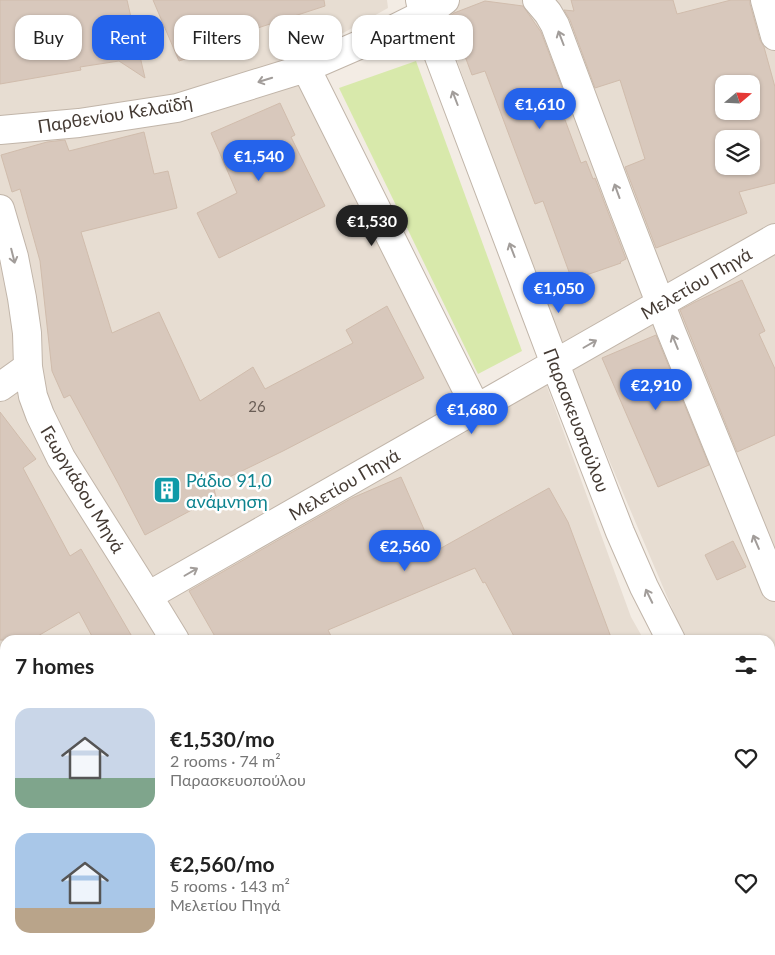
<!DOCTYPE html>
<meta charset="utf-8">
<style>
:root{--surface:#fff;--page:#f6f6f6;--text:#222;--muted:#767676;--accent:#2563eb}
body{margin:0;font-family:Lato,sans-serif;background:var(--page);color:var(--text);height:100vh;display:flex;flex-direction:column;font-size:19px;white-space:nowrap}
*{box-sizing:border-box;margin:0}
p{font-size:16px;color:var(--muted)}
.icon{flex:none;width:28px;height:28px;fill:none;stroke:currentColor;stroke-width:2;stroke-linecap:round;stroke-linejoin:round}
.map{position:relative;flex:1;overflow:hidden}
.sheet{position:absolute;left:0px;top:635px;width:775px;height:320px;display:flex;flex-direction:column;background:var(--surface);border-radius:15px 15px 0 0;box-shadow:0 1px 4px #0004}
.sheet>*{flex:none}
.guide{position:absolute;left:15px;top:15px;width:500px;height:45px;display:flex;gap:10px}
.needle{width:32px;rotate:71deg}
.fabs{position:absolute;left:715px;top:75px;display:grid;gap:10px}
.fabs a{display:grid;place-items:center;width:45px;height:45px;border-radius:10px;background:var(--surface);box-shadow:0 1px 4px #0004;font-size:25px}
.price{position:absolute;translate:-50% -42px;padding:0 11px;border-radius:18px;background:var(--accent);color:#fff;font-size:16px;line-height:32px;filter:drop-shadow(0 1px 2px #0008)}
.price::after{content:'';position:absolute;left:50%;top:30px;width:15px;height:11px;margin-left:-8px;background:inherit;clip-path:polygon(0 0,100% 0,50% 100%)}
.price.active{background:#222;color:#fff}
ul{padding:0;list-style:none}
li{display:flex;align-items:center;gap:15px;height:125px;padding:0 15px}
li span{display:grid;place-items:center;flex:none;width:140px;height:100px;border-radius:15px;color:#555}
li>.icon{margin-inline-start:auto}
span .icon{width:60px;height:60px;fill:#fffc;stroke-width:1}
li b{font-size:21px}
h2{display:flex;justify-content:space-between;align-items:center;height:60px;padding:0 15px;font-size:21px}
.pill{padding:0 18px;border-radius:15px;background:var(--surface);box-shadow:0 1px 4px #0004;font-size:18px;line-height:45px}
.pill.active{background:var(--accent);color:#fff}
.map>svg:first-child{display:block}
.residential{fill:#e7ddd2;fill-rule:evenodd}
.green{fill:#d8e9ab}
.building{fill:#d8c8bc;stroke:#d0bcac;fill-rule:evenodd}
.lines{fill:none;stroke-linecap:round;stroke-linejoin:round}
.street-casing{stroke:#c1b5a9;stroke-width:30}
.secondary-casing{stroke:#d8ba94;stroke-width:30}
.street{stroke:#fff;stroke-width:28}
.secondary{stroke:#ffe5c2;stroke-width:28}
.oneway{stroke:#a29d9a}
.labels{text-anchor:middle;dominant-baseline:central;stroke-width:5;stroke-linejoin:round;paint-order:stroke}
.number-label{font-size:15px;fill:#6a5e56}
.street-label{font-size:18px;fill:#453b34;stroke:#fff}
.culture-label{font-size:18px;fill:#0d838f;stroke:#fff;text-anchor:start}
</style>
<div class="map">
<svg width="775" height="955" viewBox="0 0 775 955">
<rect width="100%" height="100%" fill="#f3ece4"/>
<!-- residential -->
<path class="residential" d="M 0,0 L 387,0 L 388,8 L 293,61 L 470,424 L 545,381 L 631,617 L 644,640 L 5,640 L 5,950 L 770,950 L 770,854 L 775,862 L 775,955 L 0,955 Z
M 438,0 L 775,0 L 775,794 L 770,787 L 770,640 L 688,640 L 677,620 L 545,309 L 452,46 ZM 724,84 L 751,84 L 751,111 L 724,111 ZM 724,139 L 751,139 L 751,166 L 724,166 Z"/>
<!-- green -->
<path class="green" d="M 416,61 L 522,351 L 478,374 L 339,88 Z"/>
<!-- building -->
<path class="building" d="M 0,0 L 127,0 L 145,78 L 119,61 L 80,67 L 81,70 L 0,84 Z
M 153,0 L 324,0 L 325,6 L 218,41 L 220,47 L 179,61 Z
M 571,0 L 673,0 L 677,14 L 731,0 L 750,0 L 750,4 L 760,40 L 764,47 L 775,87 L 775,183 L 739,192 L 747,213 L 656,248 L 625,167 L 645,159 L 620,80 L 595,88 L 570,20 L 564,10 L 574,11 ZM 724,84 L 751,84 L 751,111 L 724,111 ZM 724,139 L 751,139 L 751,166 L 724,166 Z
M 485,1 L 523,6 L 541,32 L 566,98 L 558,101 L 581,163 L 586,161 L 593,179 L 595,178 L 626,259 L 620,262 L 621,263 L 572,280 L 543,201 L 535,204 L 485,71 L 472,75 L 450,16 L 454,13 Z
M 280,103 L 295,135 L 291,137 L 325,206 L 219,258 L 197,213 L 237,193 L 211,133 Z
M 144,132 L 154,174 L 168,171 L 177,208 L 81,232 L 112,333 L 159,312 L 200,401 L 253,367 L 265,389 L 353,343 L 346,330 L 387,306 L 424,378 L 283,451 L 213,485 L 216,497 L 145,535 L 118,483 L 70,395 L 64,398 L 52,371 L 40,261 L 20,189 L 12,192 L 1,155 L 47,142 L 65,140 L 69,151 Z
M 742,280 L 765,331 L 759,334 L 775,369 L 775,435 L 737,452 L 680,310 L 695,302 Z
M 656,335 L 709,465 L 658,487 L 602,358 Z
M 0,412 L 36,459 L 23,468 L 70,556 L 81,549 L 134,640 L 94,640 L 79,612 L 31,640 L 0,640 Z
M 401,477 L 434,552 L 549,488 L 568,522 L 612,640 L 516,640 L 485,582 L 483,583 L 475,568 L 328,630 L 333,640 L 217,640 L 189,591 L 352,498 Z
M 733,541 L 746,567 L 717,580 L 705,555 Z"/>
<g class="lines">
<!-- street casing -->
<g class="street-casing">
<path id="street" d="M 420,0 L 423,14 L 555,364 L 620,532 L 644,587 L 671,640
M 537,0 L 548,13 L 555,25 L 620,199 L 671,331 L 775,587
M 765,0 L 775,36
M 306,68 L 476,408
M 0,130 L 79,123 L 177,108 L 306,68 L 382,35 L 432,10 L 445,0
M 0,209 L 14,257 L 22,298 L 27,333 L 28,367 L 33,396 L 40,415 L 61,458 L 148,596 L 175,640
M 0,387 L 28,367
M 148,596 L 775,238
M 0,777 L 5,775
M 770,820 L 775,828
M 319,955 L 320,950"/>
</g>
<!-- secondary casing -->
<g class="secondary-casing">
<path id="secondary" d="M 770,745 L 775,742
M 418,955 L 427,950"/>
</g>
<!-- street -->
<use href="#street" class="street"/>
<!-- secondary -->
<use href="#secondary" class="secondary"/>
</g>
<!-- one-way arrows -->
<defs><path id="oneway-shaft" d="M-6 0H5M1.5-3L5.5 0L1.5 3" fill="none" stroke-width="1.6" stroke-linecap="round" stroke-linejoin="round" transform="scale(1.25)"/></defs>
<g class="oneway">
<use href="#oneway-shaft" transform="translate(561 38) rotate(-111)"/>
<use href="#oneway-shaft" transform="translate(265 80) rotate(163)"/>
<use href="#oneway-shaft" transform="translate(455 98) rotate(-111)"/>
<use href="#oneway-shaft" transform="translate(617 191) rotate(-110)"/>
<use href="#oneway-shaft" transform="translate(512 250) rotate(-111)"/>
<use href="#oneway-shaft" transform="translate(13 256) rotate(76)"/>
<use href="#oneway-shaft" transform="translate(675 342) rotate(-112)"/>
<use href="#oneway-shaft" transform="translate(590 344) rotate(-30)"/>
<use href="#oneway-shaft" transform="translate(756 542) rotate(-113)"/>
<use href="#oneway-shaft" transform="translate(191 572) rotate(-30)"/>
<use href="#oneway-shaft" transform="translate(649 596) rotate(-116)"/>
</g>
<!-- icons -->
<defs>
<g id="building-square" transform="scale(1.4375)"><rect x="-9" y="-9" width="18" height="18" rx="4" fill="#0f9aa8" stroke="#fff"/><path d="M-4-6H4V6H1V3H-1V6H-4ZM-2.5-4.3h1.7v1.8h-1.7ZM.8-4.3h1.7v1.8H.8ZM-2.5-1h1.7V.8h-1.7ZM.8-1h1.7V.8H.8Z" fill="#fff"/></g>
</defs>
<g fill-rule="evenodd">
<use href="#building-square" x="167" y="490"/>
</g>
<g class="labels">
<!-- number labels -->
<g class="number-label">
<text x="257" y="406">26</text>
</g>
<!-- street labels -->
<g class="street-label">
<text transform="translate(115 114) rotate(-9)">Παρθενίου Κελαϊδή</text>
<text transform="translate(696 283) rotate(-30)">Μελετίου Πηγά</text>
<text transform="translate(577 420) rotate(69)">Παρασκευοπούλου</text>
<text transform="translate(344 484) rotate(-30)">Μελετίου Πηγά</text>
<text transform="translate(83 489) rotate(59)">Γεωργιάδου Μηνά</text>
</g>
<!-- culture labels -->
<g class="culture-label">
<text x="186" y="480">Ράδιο 91,0<tspan x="186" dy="21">ανάμνηση</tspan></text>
</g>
</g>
</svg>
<div class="fabs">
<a><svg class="needle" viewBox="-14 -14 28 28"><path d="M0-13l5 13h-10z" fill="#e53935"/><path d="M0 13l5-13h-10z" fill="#767676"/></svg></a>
<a><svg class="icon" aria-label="layers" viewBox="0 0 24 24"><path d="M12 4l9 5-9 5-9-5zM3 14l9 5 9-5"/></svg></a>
</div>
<b class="price" style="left:540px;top:130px">€1,610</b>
<b class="price" style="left:259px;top:182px">€1,540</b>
<b class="price active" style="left:372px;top:247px">€1,530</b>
<b class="price" style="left:559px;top:314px">€1,050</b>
<b class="price" style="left:656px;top:411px">€2,910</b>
<b class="price" style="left:472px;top:435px">€1,680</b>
<b class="price" style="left:405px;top:572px">€2,560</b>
<div class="guide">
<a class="pill">Buy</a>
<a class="pill active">Rent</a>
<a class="pill">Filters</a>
<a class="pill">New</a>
<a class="pill">Apartment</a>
</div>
<section class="sheet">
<h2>7 homes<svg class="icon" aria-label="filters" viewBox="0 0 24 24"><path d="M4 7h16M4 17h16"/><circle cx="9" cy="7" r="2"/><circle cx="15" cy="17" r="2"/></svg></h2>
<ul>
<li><span style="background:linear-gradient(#c9d6e8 70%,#7fa58c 0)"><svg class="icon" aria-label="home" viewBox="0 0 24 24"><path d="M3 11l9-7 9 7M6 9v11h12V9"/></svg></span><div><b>€1,530/mo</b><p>2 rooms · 74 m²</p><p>Παρασκευοπούλου</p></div><svg class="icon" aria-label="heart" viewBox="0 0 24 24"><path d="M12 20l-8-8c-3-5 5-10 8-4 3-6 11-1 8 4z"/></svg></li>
<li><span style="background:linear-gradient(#a9c7e8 75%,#b9a48a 0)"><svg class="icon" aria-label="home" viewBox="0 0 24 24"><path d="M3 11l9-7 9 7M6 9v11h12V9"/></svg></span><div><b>€2,560/mo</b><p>5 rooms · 143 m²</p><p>Μελετίου Πηγά</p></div><svg class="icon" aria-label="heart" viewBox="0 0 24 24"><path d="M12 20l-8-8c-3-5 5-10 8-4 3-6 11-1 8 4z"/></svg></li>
</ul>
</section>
</div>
